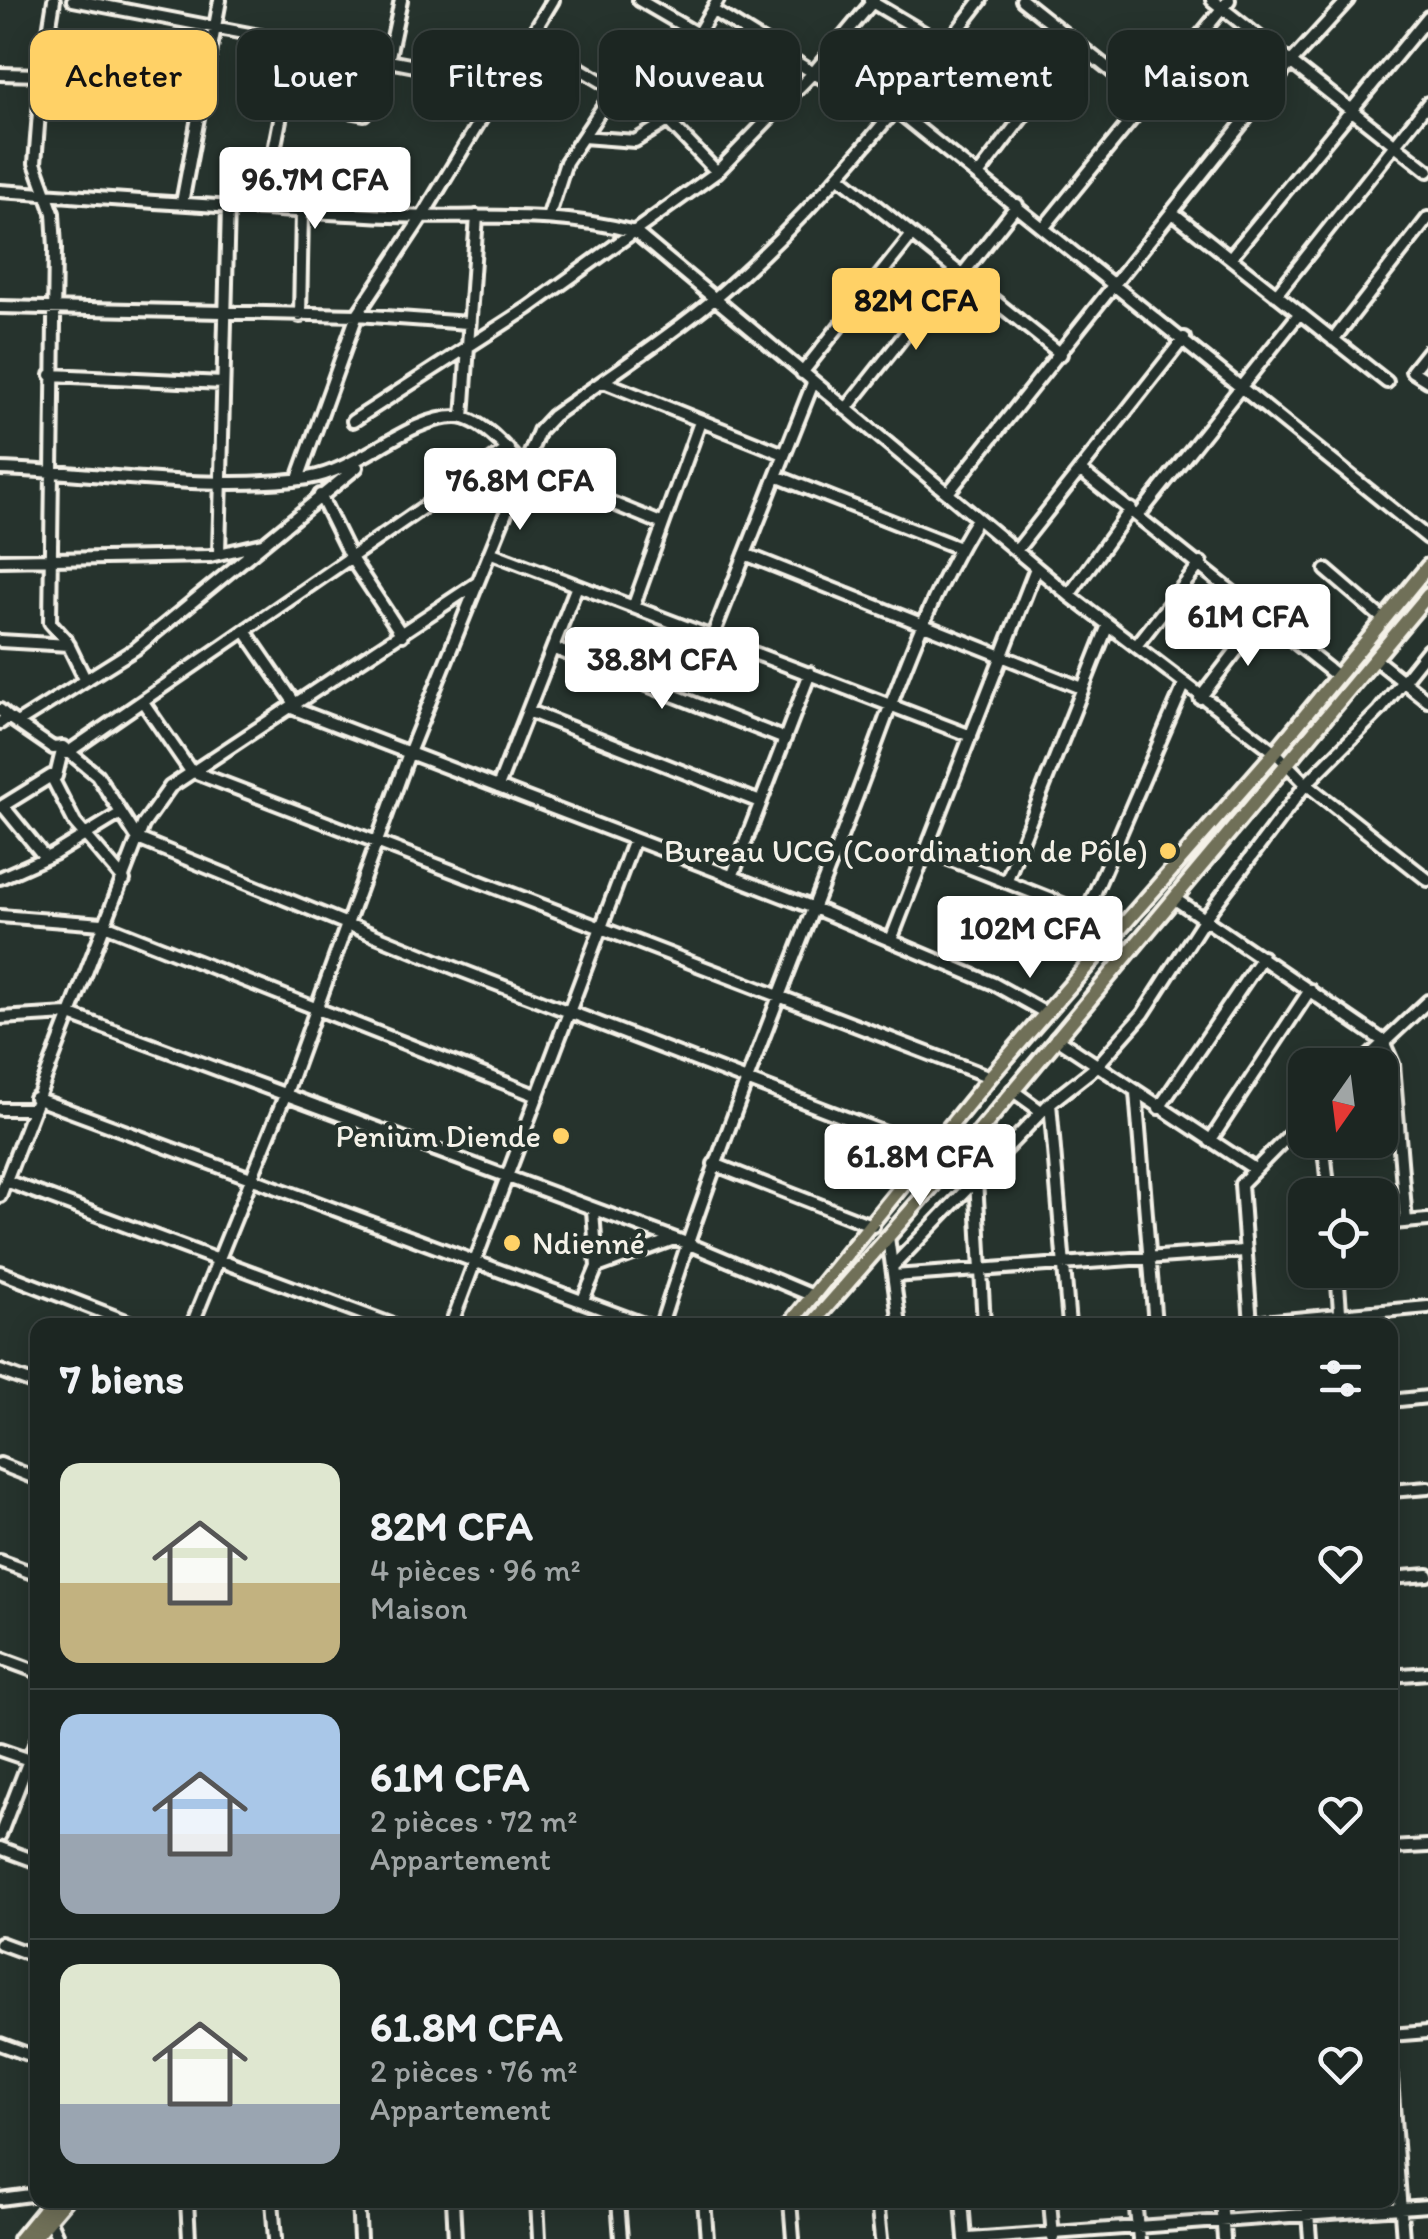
<!DOCTYPE html>
<html lang="fr">
<meta charset="utf-8">
<style>
:root{--surface:#1c2622;--page:#252e2a;--text:#f1f3f6;--muted:#a0a5a5;--line:#3a4340;--accent:#ffd166}
body{margin:0;font-family:Itim,sans-serif;background:var(--page);color:var(--text);height:100vh;display:flex;flex-direction:column;font-size:38px;white-space:nowrap}
*{box-sizing:border-box;margin:0}
p{font-size:32px;color:var(--muted)}
.icon{flex:none;width:55px;height:55px;fill:none;stroke:currentColor;stroke-width:2;stroke-linecap:round;stroke-linejoin:round}
.map{position:relative;flex:1;overflow:hidden}
.sheet{position:absolute;left:30px;top:1318px;width:1368px;height:890px;display:flex;flex-direction:column;background:var(--surface);border-radius:20px;box-shadow:0 5px 25px #0003,0 0 0 2px var(--line)}
.sheet>*{flex:none}
.top-card{position:absolute;left:30px;top:30px;width:1370px;height:90px;display:flex;gap:20px}
.needle{width:65px;rotate:194deg}
.controls{position:absolute;left:1288px;top:1048px;display:grid;gap:20px}
.controls a{display:grid;place-items:center;width:110px;height:110px;border-radius:20px;background:var(--surface);box-shadow:0 5px 25px #0003,0 0 0 2px var(--line);font-size:50px}
.price{position:absolute;translate:-50% -85px;padding:0 22px;border-radius:10px;background:#fff;color:#222;font-size:32px;line-height:65px;filter:drop-shadow(0 2px 5px #0008)}
.price::after{content:'';position:absolute;left:50%;top:60px;width:30px;height:22px;margin-left:-15px;background:inherit;clip-path:polygon(0 0,100% 0,50% 100%)}
.price.selected{background:var(--accent);color:#111}
ul{padding:0;list-style:none}
li{display:flex;align-items:center;gap:30px;height:250px;padding:0 30px}
li+li{border-top:2px solid var(--line)}
li span{display:grid;place-items:center;flex:none;width:280px;height:200px;border-radius:20px;color:#555}
li>.icon{margin-inline-start:auto}
span .icon{width:120px;height:120px;fill:#fffc;stroke-width:1}
li b{font-size:42px}
h2{display:flex;justify-content:space-between;align-items:center;height:120px;padding:0 30px;font-size:42px}
.chip{padding:0 35px;border-radius:20px;background:var(--surface);box-shadow:0 5px 25px #0003,0 0 0 2px var(--line);font-size:35px;line-height:90px}
.chip.selected{background:var(--accent);color:#111}
.map>svg:first-child{display:block}
.lines{fill:none;stroke-linecap:round;stroke-linejoin:round}
.minor-casing{stroke:#f4f1e8;stroke-width:18}
.major-casing{stroke:#f4f1e8;stroke-width:20}
.minor{stroke:#26332d;stroke-width:10}
.major{stroke:#706f59;stroke-width:12}
.poi-dot{fill:#ffd166;stroke:#26332d;stroke-width:4}
.labels{text-anchor:middle;dominant-baseline:central;stroke-width:9;stroke-linejoin:round;paint-order:stroke}
.poi-label{font-size:32px;fill:#f4f1e8;stroke:#26332d;text-anchor:end}
</style>
<div class="map">
<svg width="1428" height="2239" viewBox="0 0 1428 2239">
<rect width="100%" height="100%" fill="#26332d"/>
<filter id="ink" filterUnits="userSpaceOnUse"><feTurbulence type="fractalNoise" baseFrequency=".01" numOctaves="2"/><feDisplacementMap in="SourceGraphic" scale="20" xChannelSelector="R" yChannelSelector="G"/><feConvolveMatrix kernelMatrix="1 2 1 2 8 2 1 2 1" color-interpolation-filters="sRGB"/></filter>
<g filter="url(#ink)">
<g class="lines">
<!-- minor casing -->
<g class="minor-casing">
<path id="minor" d="M 54,0 L 42,75 L 35,163 L 53,213 L 55,248 L 50,622 L 66,640 L 85,679
M 73,0 L 503,83
M 639,0 L 730,53
M 1022,0 L 1149,101
M 1212,0 L 1428,171
M 870,1 L 946,46
M 712,10 L 888,119
M 698,34 L 718,0
M 530,39 L 668,121 L 717,172
M 0,74 L 42,75
M 284,99 L 364,114 L 388,61 L 401,0
M 896,110 L 1428,538
M 583,137 L 635,141 L 668,121 L 748,34
M 979,174 L 1077,45
M 840,177 L 1061,354
M 0,191 C 130,200 260,210 391,216 C 473,219 555,210 635,232 L 1069,595 L 1275,752 L 1306,784 L 1428,880
M 182,203 L 220,0
M 263,207 L 295,43
M 1173,213 L 1387,382
M 548,218 L 566,162 L 615,89
M 1044,227 L 1229,0
M 1230,258 L 1428,17
M 961,276 L 1017,205
M 1276,295 L 1428,103
M 0,307 L 357,315 L 468,323
M 300,316 L 302,212
M 1333,340 L 1428,218
M 1428,351 L 1412,371 L 1428,381
M 802,373 L 911,236
M 51,375 L 223,383
M 604,382 L 784,454
M 846,409 L 955,271
M 463,418 L 477,216
M 353,421 L 528,308 L 717,172 L 813,73 L 874,0
M 0,469 C 96,472 215,492 308,478 C 360,470 408,417 456,417 C 480,417 508,449 521,466 L 663,524
M 1081,471 L 1337,676
M 776,476 L 959,548
M 298,479 L 357,315 L 422,217 L 553,0
M 948,493 L 1292,61 L 1348,0
M 320,495 L 351,558 L 402,635
M 1139,515 L 1299,314
M 1016,551 L 1184,338
M 219,553 L 228,206
M 492,553 L 971,736
M 745,554 L 1082,688
M 0,560 L 210,556 L 262,544
M 1326,570 L 1383,619
M 1069,595 L 1131,509
M 634,605 L 700,422
M 245,631 L 296,705
M 713,635 L 813,383
M 0,641 L 69,645
M 1136,646 L 1201,563
M 553,648 L 785,739
M 1375,659 L 1428,701
M 1200,698 L 1264,615
M 143,702 L 192,773
M 292,708 L 814,908 L 994,984 L 1046,1013
M 0,710 L 8,717 L 0,723
M 528,711 L 760,802
M 8,717 L 53,748 L 63,747 L 97,775 L 138,839 L 460,970 L 932,1151
M 17,723 L 135,649 L 357,467
M 63,747 L 56,776 L 51,776 L 75,823 L 124,880
M 67,753 L 508,449
M 194,772 L 990,1077
M 498,787 L 577,586
M 3,806 L 43,855
M 1,807 L 51,776
M 926,850 L 1118,926
M 732,877 L 810,673
M 0,878 L 54,854 L 121,813
M 1006,882 L 1108,625
M 1175,899 L 1383,1041 L 1393,1064 L 1406,1222
M 1086,913 L 1184,685
M 0,916 L 102,924 L 538,1096
M 891,940 L 1036,568
M 0,1018 L 68,1014 L 689,1244 L 813,1296
M 1056,1038 L 1253,1168
M 1360,1065 L 1428,1001
M 1012,1090 L 1041,1111
M 1136,1092 L 1155,1325
M 35,1098 L 646,1325
M 1050,1103 L 1069,1325
M 1159,1108 L 1262,957
M 0,1109 L 32,1109
M 1323,1140 L 1329,1195
M 1210,1141 L 1310,990
M 714,1164 L 873,1226
M 976,1179 L 984,1325
M 6,1181 L 393,1325
M 0,1196 L 143,825 L 170,787 L 477,583
M 1380,1224 L 1428,1220
M 888,1237 L 900,1325
M 893,1266 L 1050,1103 L 1096,1067 L 1143,1014 L 1205,918 L 1306,784 L 1379,711 L 1428,650
M 597,1267 L 674,1239
M 1337,1270 L 1341,1325
M 0,1272 L 136,1325
M 894,1276 L 1244,1251
M 583,1300 L 597,1267 L 593,1210
M 1250,1323 L 1428,1307
M 192,1325 L 286,1093 L 409,753 L 539,431 L 553,416 C 606,378 662,342 713,300 C 816,212 899,107 981,0
M 451,1325 L 634,840
M 661,1325 C 715,1154 783,987 848,819 C 887,719 920,610 977,519
M 1251,1325 L 1241,1184 L 1305,1119
M 0,1371 L 38,1385
M 1390,1401 L 1428,1397
M 0,1464 L 38,1479
M 1390,1491 L 1428,1488
M 0,1561 L 38,1575
M 1390,1578 L 1428,1575
M 0,1658 L 38,1672
M 1390,1676 L 1428,1673
M 0,1750 L 38,1763
M 0,1835 L 38,1737
M 0,1848 L 38,1862
M 1390,1848 L 1428,1846
M 0,1943 L 38,1957
M 1390,2035 L 1428,2032
M 0,2044 L 38,2058
M 1390,2065 L 1403,2239
M 0,2199 L 38,2194
M 187,2200 L 189,2239
M 272,2200 L 275,2239
M 358,2200 L 360,2239
M 453,2200 L 455,2239
M 537,2200 L 539,2239
M 618,2200 L 621,2239
M 704,2200 L 707,2239
M 790,2200 L 793,2239
M 877,2200 L 881,2239
M 962,2200 L 965,2239
M 1050,2200 L 1053,2238
M 1135,2200 L 1139,2239
M 1221,2200 L 1224,2239
M 1307,2200 L 1310,2239
M 49,2219 L 58,2239
M 969,2239 L 1428,2206"/>
</g>
<!-- major casing -->
<g class="major-casing">
<path id="major" d="M 789,1325 L 990,1077 L 1275,752 L 1428,566
M 811,1325 L 969,1144 L 1428,595
M 20,2239 L 52,2200
M 32,2239 L 65,2200"/>
</g>
<!-- minor -->
<use href="#minor" class="minor"/>
<!-- major -->
<use href="#major" class="major"/>
</g>
</g>
<!-- markers -->
<g class="poi-dot">
<circle cx="1168" cy="851" r="10"/>
<circle cx="561" cy="1136" r="10"/>
<circle cx="512" cy="1243" r="10"/>
</g>
<g class="labels">
<!-- poi labels -->
<g class="poi-label">
<text x="1148" y="851">Bureau UCG (Coordination de Pôle)</text>
<text x="541" y="1136">Penium Diende</text>
<text x="532" y="1243" text-anchor="start">Ndienné</text>
</g>
</g>
</svg>
<div class="controls">
<a><svg class="needle" viewBox="-14 -14 28 28"><path d="M0-13l5 13h-10z" fill="#e53935"/><path d="M0 13l5-13h-10z" fill="#a0a5a5"/></svg></a>
<a><svg class="icon" aria-label="locate" viewBox="0 0 24 24"><circle cx="12" cy="12" r="6"/><path d="M12 2v4M12 18v4M2 12h4M18 12h4"/></svg></a>
</div>
<b class="price" style="left:315px;top:232px">96.7M CFA</b>
<b class="price selected" style="left:916px;top:353px">82M CFA</b>
<b class="price" style="left:520px;top:533px">76.8M CFA</b>
<b class="price" style="left:1248px;top:669px">61M CFA</b>
<b class="price" style="left:662px;top:712px">38.8M CFA</b>
<b class="price" style="left:1030px;top:981px">102M CFA</b>
<b class="price" style="left:920px;top:1209px">61.8M CFA</b>
<div class="top-card">
<a class="chip selected">Acheter</a>
<a class="chip">Louer</a>
<a class="chip">Filtres</a>
<a class="chip">Nouveau</a>
<a class="chip">Appartement</a>
<a class="chip">Maison</a>
</div>
<section class="sheet">
<h2>7 biens<svg class="icon" aria-label="filters" viewBox="0 0 24 24"><path d="M4 7h16M4 17h16"/><circle cx="9" cy="7" r="2"/><circle cx="15" cy="17" r="2"/></svg></h2>
<ul>
<li><span style="background:linear-gradient(#dfe7d0 60%,#c2b280 0)"><svg class="icon" aria-label="home" viewBox="0 0 24 24"><path d="M3 11l9-7 9 7M6 9v11h12V9"/></svg></span><div><b>82M CFA</b><p>4 pièces · 96 m²</p><p>Maison</p></div><svg class="icon" aria-label="heart" viewBox="0 0 24 24"><path d="M12 20l-8-8c-3-5 5-10 8-4 3-6 11-1 8 4z"/></svg></li>
<li><span style="background:linear-gradient(#a9c7e8 60%,#9aa5b1 0)"><svg class="icon" aria-label="home" viewBox="0 0 24 24"><path d="M3 11l9-7 9 7M6 9v11h12V9"/></svg></span><div><b>61M CFA</b><p>2 pièces · 72 m²</p><p>Appartement</p></div><svg class="icon" aria-label="heart" viewBox="0 0 24 24"><path d="M12 20l-8-8c-3-5 5-10 8-4 3-6 11-1 8 4z"/></svg></li>
<li><span style="background:linear-gradient(#dfe7d0 70%,#9aa5b1 0)"><svg class="icon" aria-label="home" viewBox="0 0 24 24"><path d="M3 11l9-7 9 7M6 9v11h12V9"/></svg></span><div><b>61.8M CFA</b><p>2 pièces · 76 m²</p><p>Appartement</p></div><svg class="icon" aria-label="heart" viewBox="0 0 24 24"><path d="M12 20l-8-8c-3-5 5-10 8-4 3-6 11-1 8 4z"/></svg></li>
</ul>
</section>
</div>
